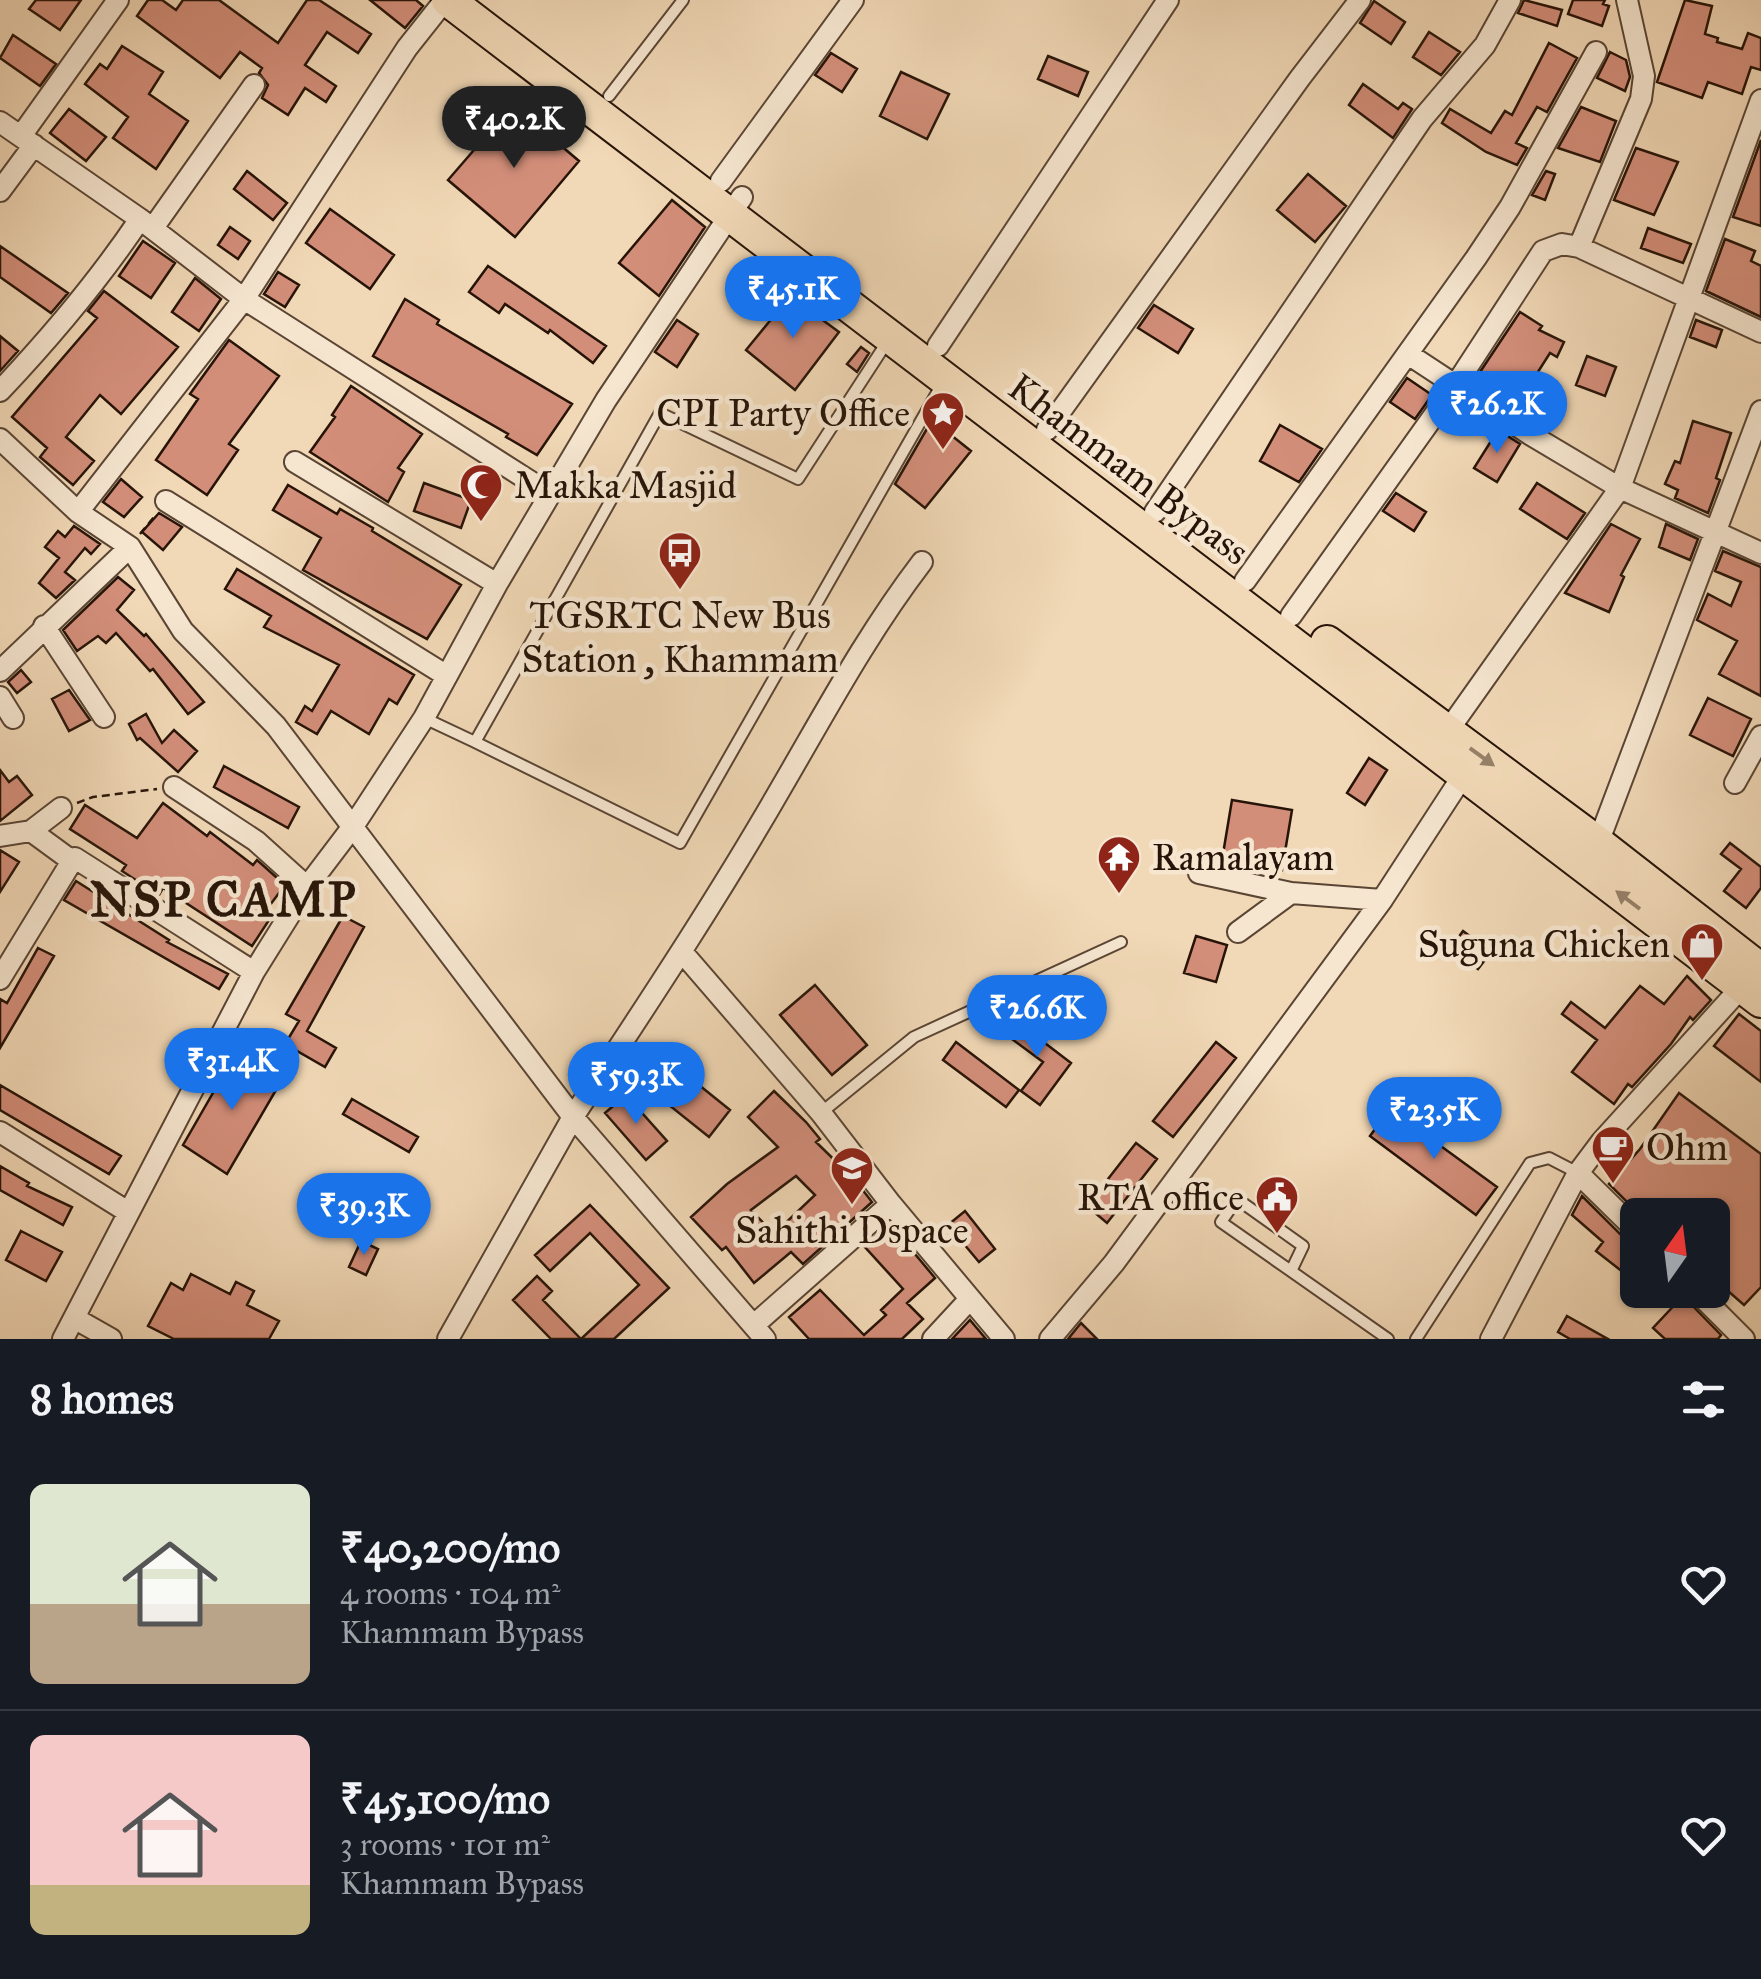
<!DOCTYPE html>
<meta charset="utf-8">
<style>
:root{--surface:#171b24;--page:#20242c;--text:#f1f3f6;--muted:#9ea1a6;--line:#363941;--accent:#1a73e8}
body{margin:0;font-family:"IM FELL Great Primer",serif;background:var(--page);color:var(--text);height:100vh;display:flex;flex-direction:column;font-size:38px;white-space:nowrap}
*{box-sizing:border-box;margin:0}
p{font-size:32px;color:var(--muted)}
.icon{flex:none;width:55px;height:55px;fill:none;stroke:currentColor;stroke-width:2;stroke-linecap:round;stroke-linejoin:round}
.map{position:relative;height:1339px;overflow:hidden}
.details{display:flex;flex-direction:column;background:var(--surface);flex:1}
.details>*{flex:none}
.needle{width:65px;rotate:14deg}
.fabs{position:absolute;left:1620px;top:1198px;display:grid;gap:20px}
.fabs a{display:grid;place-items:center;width:110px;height:110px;border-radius:15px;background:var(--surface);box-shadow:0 2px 8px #0004;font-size:50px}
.price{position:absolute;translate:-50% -85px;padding:0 22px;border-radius:35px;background:var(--accent);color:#fff;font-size:32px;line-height:65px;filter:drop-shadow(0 2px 5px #0008)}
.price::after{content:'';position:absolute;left:50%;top:60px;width:30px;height:22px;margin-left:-15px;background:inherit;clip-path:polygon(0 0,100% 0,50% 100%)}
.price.selected{background:#222;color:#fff}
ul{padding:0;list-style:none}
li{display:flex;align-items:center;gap:30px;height:250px;padding:0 30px}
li+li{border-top:2px solid var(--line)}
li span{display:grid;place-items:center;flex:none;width:280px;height:200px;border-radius:15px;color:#555}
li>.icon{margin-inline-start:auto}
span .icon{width:120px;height:120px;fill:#fffc;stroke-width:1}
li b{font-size:42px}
h2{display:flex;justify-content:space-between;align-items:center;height:120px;padding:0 30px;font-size:42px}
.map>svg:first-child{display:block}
.building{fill:#d38e7a;stroke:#271408;stroke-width:2.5;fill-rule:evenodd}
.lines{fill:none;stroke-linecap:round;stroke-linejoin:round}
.service-casing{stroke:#5a4534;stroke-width:14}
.minor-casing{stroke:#5a4534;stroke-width:24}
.trunk-casing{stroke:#271408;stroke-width:36}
.path{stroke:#271408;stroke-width:2.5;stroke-dasharray:8 5;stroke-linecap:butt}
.service{stroke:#f6e6d0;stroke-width:10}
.minor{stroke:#f6e6d0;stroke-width:20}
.trunk{stroke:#f1d8b6;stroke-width:32}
.oneway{fill:#968068}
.labels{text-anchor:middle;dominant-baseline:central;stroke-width:9;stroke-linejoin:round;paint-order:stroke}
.poi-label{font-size:38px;fill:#271408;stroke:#f6e6d0;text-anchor:end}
.street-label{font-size:38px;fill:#271408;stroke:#f6e6d0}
.district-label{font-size:48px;font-weight:bold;letter-spacing:2.5px;fill:#271408;stroke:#f6e6d0}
</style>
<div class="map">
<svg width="1761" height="1339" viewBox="0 0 1761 1339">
<rect width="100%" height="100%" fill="#f1d8b6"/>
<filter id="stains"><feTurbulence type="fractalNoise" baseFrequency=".002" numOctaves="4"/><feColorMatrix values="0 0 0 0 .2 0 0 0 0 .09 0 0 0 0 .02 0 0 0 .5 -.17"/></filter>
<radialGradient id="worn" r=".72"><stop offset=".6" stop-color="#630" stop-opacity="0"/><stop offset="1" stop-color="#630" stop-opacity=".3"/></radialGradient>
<!-- building -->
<path class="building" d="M 36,0 L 81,0 L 60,30 L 29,9 Z
M 148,0 L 162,0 L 176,10 L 183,0 L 219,0 L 278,43 L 307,0 L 319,0 L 371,34 L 358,53 L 327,32 L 305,65 L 336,86 L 326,102 L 305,88 L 288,115 L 262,98 L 268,85 L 259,73 L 262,68 L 240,52 L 220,78 L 137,16 Z
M 370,0 L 416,0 L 423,6 L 405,28 Z
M 1524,0 L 1562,10 L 1557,26 L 1518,13 Z
M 1573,0 L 1605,0 L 1603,4 L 1609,6 L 1602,26 L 1568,14 Z
M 1685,0 L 1712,6 L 1705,34 L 1718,38 L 1717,42 L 1742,49 L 1748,33 L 1761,38 L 1761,70 L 1751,67 L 1742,94 L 1708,82 L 1702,98 L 1657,82 Z
M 1374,1 L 1405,22 L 1391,44 L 1360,23 Z
M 1429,32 L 1460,52 L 1441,75 L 1413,57 Z
M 13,35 L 56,64 L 40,86 L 0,58 Z
M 1549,43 L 1577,58 L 1547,112 L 1537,107 L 1516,143 L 1527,148 L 1517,165 L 1486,152 L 1442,123 L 1450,109 L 1491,133 L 1505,111 L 1512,115 Z
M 122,46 L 163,72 L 149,94 L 188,121 L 156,169 L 113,138 L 128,117 L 85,84 L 100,64 L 107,69 Z
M 1610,52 L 1626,60 L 1630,77 L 1625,91 L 1597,78 Z
M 831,53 L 857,69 L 842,92 L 815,75 Z
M 1048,56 L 1088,72 L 1078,96 L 1038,79 Z
M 901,72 L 949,94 L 927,139 L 880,116 Z
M 1363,84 L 1398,109 L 1403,103 L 1412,109 L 1393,138 L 1349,105 Z
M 513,105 L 579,161 L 515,237 L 448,180 Z
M 1581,107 L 1616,121 L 1600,162 L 1558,148 Z
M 69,109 L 106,137 L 86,161 L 50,133 Z
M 1761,140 L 1761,226 L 1733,217 Z
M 1636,148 L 1678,162 L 1654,215 L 1614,200 Z
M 247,171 L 287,203 L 273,220 L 234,189 Z
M 1546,171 L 1555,174 L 1545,200 L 1532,195 Z
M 1308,174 L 1346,206 L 1315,242 L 1277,210 Z
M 672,200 L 705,227 L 659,296 L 619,263 Z
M 330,209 L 394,255 L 370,289 L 306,243 Z
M 230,227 L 250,241 L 238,259 L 218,245 Z
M 1648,228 L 1691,244 L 1683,263 L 1641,248 Z
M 1725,239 L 1755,251 L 1751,261 L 1761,266 L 1761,317 L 1706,291 Z
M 143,241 L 175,263 L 151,298 L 119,276 Z
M 0,246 L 68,293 L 51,313 L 0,277 Z
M 488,266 L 606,346 L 593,363 L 550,330 L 548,333 L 505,304 L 499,313 L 469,292 Z
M 278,272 L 299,285 L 285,307 L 264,294 Z
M 195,278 L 221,299 L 199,331 L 172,312 Z
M 795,290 L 813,305 L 809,310 L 839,332 L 795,390 L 746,350 Z
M 104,291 L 178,347 L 121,414 L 100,395 L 66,437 L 94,461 L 73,485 L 40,457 L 47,448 L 12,417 L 97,318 L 88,311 Z
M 405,299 L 439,320 L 437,324 L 572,404 L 537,455 L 506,437 L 508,434 L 373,356 Z
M 1154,305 L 1193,329 L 1178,353 L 1138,328 Z
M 1520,312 L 1542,326 L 1539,330 L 1564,342 L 1557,357 L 1550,353 L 1515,408 L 1474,381 Z
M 677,320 L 698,334 L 677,367 L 655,352 Z
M 1696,320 L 1722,330 L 1716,347 L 1690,337 Z
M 0,336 L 18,351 L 0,371 Z
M 229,340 L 279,376 L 229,444 L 238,450 L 207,495 L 156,460 L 198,399 L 190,394 Z
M 861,347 L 869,353 L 857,372 L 847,364 Z
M 1587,356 L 1616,367 L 1605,396 L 1576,385 Z
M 1407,378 L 1432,395 L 1415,419 L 1390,402 Z
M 351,386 L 422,434 L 398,468 L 404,472 L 388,502 L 310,452 L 335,417 L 332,415 Z
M 932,420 L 971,451 L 925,508 L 895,484 Z
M 1693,421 L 1731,433 L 1716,478 L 1720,480 L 1708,513 L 1675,498 L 1678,490 L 1665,484 L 1675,461 L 1680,463 Z
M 1280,425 L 1322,449 L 1299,482 L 1260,461 Z
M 1498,430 L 1520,444 L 1497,482 L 1474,468 Z
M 121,479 L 142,497 L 124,517 L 103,502 Z
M 424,483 L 471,500 L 461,528 L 414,511 Z
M 1537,483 L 1585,513 L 1567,539 L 1520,509 Z
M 288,485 L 337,514 L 340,509 L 373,528 L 372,531 L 461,585 L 427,639 L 303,570 L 321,538 L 273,510 Z
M 1396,493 L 1426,512 L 1414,531 L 1383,511 Z
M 159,513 L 182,527 L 163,550 L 142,532 Z
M 1611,524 L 1640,539 L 1621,575 L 1624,577 L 1609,612 L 1565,593 Z
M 1666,524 L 1698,539 L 1690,560 L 1659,547 Z
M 74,526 L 100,544 L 91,554 L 85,548 L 65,572 L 75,580 L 56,598 L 39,583 L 59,558 L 45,547 L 58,531 L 65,537 Z
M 1723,551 L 1761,567 L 1761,696 L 1719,674 L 1737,641 L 1697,620 L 1708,594 L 1731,606 L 1741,582 L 1715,571 Z
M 237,569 L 414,675 L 397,704 L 389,699 L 369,734 L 331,711 L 317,734 L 296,722 L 305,706 L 312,711 L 339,665 L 264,627 L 271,616 L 225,589 Z
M 118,577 L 134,590 L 117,610 L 144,636 L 146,634 L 204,702 L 188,714 L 153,669 L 150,671 L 116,633 L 106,643 L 98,636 L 77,651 L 63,630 Z
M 21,670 L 31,682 L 17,693 L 8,682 Z
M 69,690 L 90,720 L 69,731 L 52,699 Z
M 1708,698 L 1751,719 L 1733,756 L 1690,735 Z
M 146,714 L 162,743 L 174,730 L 197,751 L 178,772 L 140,738 L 137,740 L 129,724 Z
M 1369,758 L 1387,770 L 1365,805 L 1347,793 Z
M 224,766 L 299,807 L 288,828 L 214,787 Z
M 0,770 L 9,782 L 17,776 L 32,795 L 0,821 Z
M 1232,800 L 1292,810 L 1282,870 L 1222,860 Z
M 163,803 L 207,836 L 210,832 L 253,865 L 257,860 L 285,885 L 264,913 L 271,917 L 252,946 L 163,888 L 159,895 L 122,871 L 126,865 L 70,829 L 85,805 L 137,838 Z
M 1730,843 L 1761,867 L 1761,888 L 1746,908 L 1724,891 L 1741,869 L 1721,854 Z
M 0,850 L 19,862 L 0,892 Z
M 76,881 L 169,940 L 167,942 L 228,974 L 219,989 L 64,900 Z
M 343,916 L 364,927 L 307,1031 L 336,1048 L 325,1067 L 285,1044 L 299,1021 L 286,1014 Z
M 1463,931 L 1491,952 L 1478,969 L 1450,949 Z
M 1196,936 L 1227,945 L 1216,982 L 1184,973 Z
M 38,948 L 54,956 L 0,1048 L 0,999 L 7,1003 Z
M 1687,976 L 1711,1000 L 1693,1020 L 1690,1017 L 1671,1044 L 1632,1087 L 1628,1084 L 1614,1104 L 1572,1072 L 1597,1040 L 1562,1014 L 1571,1002 L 1605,1028 L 1640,986 L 1664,1004 Z
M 815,985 L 867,1045 L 832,1075 L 780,1015 Z
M 1007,1014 L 1071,1063 L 1040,1105 L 1021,1091 L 1043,1062 L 997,1028 Z
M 1739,1014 L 1761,1031 L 1761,1082 L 1714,1046 Z
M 956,1042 L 1019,1090 L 1006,1107 L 943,1060 Z
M 1216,1042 L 1236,1058 L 1173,1137 L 1153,1121 Z
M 653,1048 L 730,1110 L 709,1137 L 634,1077 L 634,1072 Z
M 236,1053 L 283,1078 L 227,1174 L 183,1145 Z
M 0,1085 L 121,1156 L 109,1174 L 0,1110 Z
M 774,1091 L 806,1122 L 820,1139 L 816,1142 L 855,1180 L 872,1202 L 803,1264 L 791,1252 L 754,1283 L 726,1247 L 722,1250 L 691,1217 L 727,1184 L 778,1147 L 748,1117 ZM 796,1176 L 815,1195 L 774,1234 L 751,1210 Z
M 1679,1093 L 1761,1154 L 1761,1287 L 1744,1305 L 1712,1277 L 1712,1215 L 1640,1215 L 1609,1184 L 1640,1149 Z
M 626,1095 L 667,1141 L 646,1160 L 605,1113 Z
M 352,1099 L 418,1137 L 409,1152 L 343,1114 Z
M 1390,1109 L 1497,1187 L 1476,1215 L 1370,1136 Z
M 1136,1143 L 1157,1159 L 1107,1223 L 1087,1206 Z
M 0,1166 L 29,1183 L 27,1186 L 72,1207 L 63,1225 L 0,1190 Z
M 1582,1196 L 1628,1242 L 1638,1245 L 1638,1263 L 1628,1276 L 1596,1251 L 1603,1242 L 1572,1215 Z
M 590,1205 L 669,1288 L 614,1339 L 551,1339 L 513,1300 L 537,1276 L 552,1291 L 543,1300 L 581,1339 L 639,1285 L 590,1233 L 550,1271 L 535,1255 Z
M 965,1211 L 995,1249 L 979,1262 L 948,1225 Z
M 890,1224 L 935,1278 L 907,1303 L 923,1319 L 902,1339 L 809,1339 L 789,1317 L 820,1290 L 864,1335 L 886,1315 L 881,1310 L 903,1289 L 864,1246 Z
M 21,1231 L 62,1252 L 46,1281 L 6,1260 Z
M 361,1241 L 378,1249 L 366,1275 L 349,1267 Z
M 191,1274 L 230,1294 L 236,1282 L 254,1291 L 247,1305 L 279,1321 L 269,1339 L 174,1339 L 148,1326 L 171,1283 L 183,1290 Z
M 1683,1296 L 1721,1335 L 1718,1339 L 1665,1339 L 1653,1328 Z
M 1567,1316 L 1608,1339 L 1570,1339 L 1558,1332 Z
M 970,1320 L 986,1339 L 952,1339 Z
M 1081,1323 L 1097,1339 L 1068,1339 Z"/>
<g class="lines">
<!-- service casing -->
<g class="service-casing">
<path id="service" d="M 609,96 L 683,0
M 424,718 L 475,742 L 660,413 L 798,479 L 887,342
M 475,742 L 680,843 L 942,384
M 822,1112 L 914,1037 L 1121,942
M 1292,1269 L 1303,1246 L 1237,1199 L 1221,1222 L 1388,1339
M 1416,1339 L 1530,1163 L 1549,1158 L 1578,1173"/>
</g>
<!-- minor casing -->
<g class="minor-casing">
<path id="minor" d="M 0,122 L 140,219 L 244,299 L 550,494
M 21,136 L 118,0
M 721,181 L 853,0
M 0,191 L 34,145
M 153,228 L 254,85
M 1579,247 L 1641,99 L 1644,76 L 1627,0
M 938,346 L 1168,0
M 1408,354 L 1531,435 L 1620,488 L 1761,553
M 0,391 C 51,337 99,280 140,219
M 1047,430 L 1300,78 L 1360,0
M 0,439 L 78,512 L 130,547 L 183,631 L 276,726 L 573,1117 C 644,1009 716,901 781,788 C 826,711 867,634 922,562
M 295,462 L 497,584
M 166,501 L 447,676
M 78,512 L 244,299 L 407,48 L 445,0
M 1155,512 L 1422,119 L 1485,45 L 1510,0
M 1245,581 L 1476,258 L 1510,207 L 1596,52
M 1291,616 L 1455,386 L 1543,251 L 1562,244 L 1579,247 L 1761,332
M 44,626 L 104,717
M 0,671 L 130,547
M 0,697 L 13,718
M 1447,732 L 1620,488 L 1761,100
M 1735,783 L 1761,736
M 174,787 L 256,841 L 307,887
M 31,831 L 72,861 L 75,858 L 254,972
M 0,836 L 31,831 L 61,808
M 1598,843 L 1761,411
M 1199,873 L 1291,893 L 1382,900
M 1238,932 L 1291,893
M 682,952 L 821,1113 L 891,1204 L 1004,1339
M 0,979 L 72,861
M 0,1132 L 128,1212
M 1578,1173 L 1638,1232
M 1695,1290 L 1744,1339
M 74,1318 L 111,1339
M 754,1325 L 891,1204
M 63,1339 L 254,972 L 307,887 L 354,825 L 424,718 L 497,584 L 606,400 L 742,197
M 448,1339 L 573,1117 L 765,1339
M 933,1339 L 970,1299
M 1050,1339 L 1114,1263 L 1382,900 L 1464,774
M 1491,1339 L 1578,1173 L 1602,1141 L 1747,981"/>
</g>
<!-- trunk casing -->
<g class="trunk-casing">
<path id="trunk" d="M 448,0 L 1761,1001
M 1327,642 L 1598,843 L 1761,970"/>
</g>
<!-- path -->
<path class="path" d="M 140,534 L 154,517
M 77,803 L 93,797 L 157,789"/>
<!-- service -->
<use href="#service" class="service"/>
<!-- minor -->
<use href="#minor" class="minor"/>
<!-- trunk -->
<use href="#trunk" class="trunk"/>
</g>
<!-- one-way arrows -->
<defs><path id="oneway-solid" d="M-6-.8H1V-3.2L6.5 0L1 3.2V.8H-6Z" transform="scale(2.5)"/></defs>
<g class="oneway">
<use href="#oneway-solid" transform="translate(1482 757) rotate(36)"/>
<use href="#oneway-solid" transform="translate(1628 900) rotate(-143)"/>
</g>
<!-- icons -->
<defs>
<g id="sight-pin" transform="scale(2.25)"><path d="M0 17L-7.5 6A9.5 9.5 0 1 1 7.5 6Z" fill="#8f2418" stroke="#f6e6d0"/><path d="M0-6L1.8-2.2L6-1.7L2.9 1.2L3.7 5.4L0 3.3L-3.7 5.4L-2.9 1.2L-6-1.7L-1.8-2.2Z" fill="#fff"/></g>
<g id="mosque-pin" transform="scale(2.25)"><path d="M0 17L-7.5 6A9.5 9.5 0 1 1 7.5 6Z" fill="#8f2418" stroke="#f6e6d0"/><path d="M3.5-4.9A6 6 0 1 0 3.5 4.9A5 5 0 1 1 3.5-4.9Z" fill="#fff"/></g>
<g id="bus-pin" transform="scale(2.25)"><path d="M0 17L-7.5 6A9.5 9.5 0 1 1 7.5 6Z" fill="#8f2418" stroke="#f6e6d0"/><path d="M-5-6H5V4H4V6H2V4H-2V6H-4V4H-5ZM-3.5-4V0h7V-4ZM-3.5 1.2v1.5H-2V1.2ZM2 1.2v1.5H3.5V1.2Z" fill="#fff"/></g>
<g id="temple-pin" transform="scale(2.25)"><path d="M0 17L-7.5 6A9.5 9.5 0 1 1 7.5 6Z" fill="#8f2418" stroke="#f6e6d0"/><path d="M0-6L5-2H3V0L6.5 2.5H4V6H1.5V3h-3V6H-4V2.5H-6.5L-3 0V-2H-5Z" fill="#fff"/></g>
<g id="shop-pin" transform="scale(2.25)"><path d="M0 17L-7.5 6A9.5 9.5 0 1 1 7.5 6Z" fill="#8f2418" stroke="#f6e6d0"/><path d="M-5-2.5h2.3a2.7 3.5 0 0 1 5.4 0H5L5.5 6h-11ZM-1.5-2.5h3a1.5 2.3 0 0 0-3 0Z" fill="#fff"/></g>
<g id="cafe-pin" transform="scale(2.25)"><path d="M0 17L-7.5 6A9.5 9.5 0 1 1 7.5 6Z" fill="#8f2418" stroke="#f6e6d0"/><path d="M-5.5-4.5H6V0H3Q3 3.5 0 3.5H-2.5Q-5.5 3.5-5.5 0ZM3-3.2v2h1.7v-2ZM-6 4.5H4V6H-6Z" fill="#fff"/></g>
<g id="school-pin" transform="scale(2.25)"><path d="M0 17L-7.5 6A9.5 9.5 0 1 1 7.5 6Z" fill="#8f2418" stroke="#f6e6d0"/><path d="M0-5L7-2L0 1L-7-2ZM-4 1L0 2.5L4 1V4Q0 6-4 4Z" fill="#fff"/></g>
<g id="civic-pin" transform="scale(2.25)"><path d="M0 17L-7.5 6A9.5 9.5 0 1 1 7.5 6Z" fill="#8f2418" stroke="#f6e6d0"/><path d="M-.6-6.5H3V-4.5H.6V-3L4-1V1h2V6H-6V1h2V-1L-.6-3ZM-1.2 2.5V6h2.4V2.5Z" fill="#fff"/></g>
</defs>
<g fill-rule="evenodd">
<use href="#sight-pin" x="943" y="413"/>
<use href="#mosque-pin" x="481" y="485"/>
<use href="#bus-pin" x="680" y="553"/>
<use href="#temple-pin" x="1119" y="857"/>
<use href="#shop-pin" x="1702" y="944"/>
<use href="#cafe-pin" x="1613" y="1147"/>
<use href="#school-pin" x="852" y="1168"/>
<use href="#civic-pin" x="1277" y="1197"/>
</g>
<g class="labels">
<!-- poi labels -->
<g class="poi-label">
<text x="910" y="413">CPI Party Office</text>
<text x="514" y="485" text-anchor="start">Makka Masjid</text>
<text x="680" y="615" text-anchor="middle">TGSRTC New Bus<tspan x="680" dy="44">Station , Khammam</tspan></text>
<text x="1152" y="857" text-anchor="start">Ramalayam</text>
<text x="1670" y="944">Suguna Chicken</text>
<text x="1646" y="1147" text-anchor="start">Ohm</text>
<text x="1244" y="1197">RTA office</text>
<text x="852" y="1230" text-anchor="middle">Sahithi Dspace</text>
</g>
<!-- street labels -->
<g class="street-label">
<text transform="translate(1129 469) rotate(37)">Khammam Bypass</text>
</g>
<!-- district labels -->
<g class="district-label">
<text x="224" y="899">NSP CAMP</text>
</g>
</g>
<rect width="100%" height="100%" filter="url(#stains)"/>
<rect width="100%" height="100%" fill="url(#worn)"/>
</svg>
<div class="fabs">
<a><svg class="needle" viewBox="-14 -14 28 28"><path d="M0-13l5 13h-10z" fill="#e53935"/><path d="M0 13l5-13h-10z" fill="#9ea1a6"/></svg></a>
</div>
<b class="price selected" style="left:514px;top:171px">₹40.2K</b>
<b class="price" style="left:793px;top:341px">₹45.1K</b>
<b class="price" style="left:1497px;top:456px">₹26.2K</b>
<b class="price" style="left:1037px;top:1060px">₹26.6K</b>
<b class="price" style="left:232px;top:1113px">₹31.4K</b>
<b class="price" style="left:636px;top:1127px">₹59.3K</b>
<b class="price" style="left:1434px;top:1162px">₹23.5K</b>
<b class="price" style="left:364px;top:1258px">₹39.3K</b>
</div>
<section class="details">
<h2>8 homes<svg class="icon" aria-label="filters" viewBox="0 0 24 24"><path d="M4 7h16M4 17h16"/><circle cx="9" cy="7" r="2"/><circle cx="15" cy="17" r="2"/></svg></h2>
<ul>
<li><span style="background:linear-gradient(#dfe7d0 60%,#b9a48a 0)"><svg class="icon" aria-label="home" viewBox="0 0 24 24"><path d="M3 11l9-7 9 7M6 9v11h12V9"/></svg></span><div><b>₹40,200/mo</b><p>4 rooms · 104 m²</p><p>Khammam Bypass</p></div><svg class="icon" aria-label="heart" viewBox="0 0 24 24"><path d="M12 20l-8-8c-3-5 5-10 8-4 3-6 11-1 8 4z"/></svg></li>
<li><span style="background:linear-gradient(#f6c9c9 75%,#c2b280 0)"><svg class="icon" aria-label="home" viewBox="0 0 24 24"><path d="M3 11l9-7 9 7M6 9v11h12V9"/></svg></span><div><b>₹45,100/mo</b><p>3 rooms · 101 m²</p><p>Khammam Bypass</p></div><svg class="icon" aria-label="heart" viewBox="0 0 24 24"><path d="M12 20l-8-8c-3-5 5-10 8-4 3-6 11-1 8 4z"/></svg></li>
</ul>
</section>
